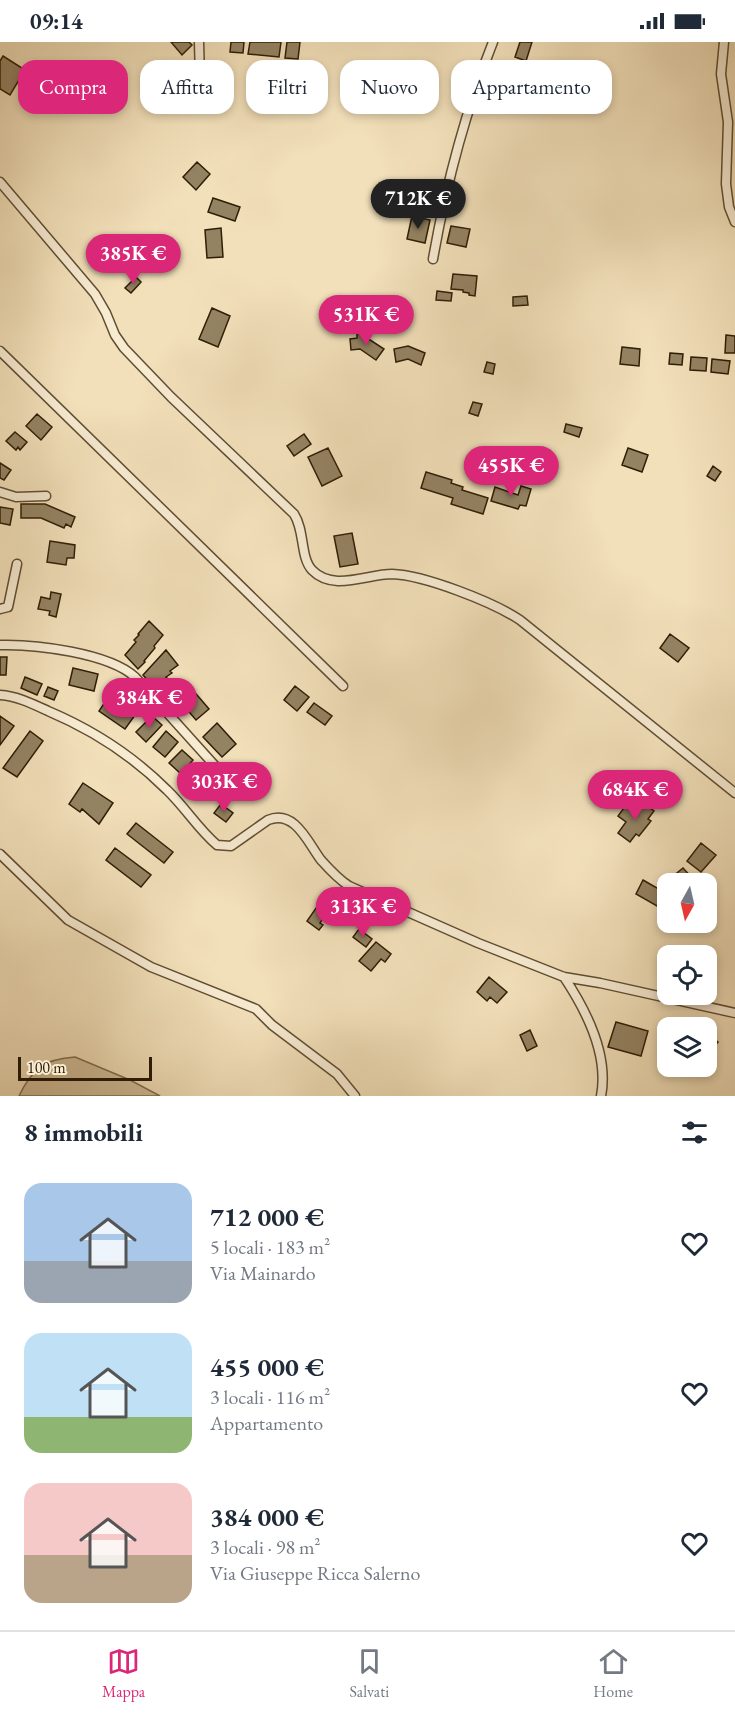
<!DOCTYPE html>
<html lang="it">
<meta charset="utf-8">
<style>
:root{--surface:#fff;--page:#f2f2f3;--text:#1f2937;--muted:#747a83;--line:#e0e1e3;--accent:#db2777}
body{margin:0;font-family:"EB Garamond",serif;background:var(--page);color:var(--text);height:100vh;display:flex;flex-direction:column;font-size:22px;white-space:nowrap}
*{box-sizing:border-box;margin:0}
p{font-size:20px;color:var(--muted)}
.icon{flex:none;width:33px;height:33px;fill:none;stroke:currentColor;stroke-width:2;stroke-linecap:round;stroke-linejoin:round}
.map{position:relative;height:1054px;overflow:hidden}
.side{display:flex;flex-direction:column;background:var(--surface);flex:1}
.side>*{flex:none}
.guide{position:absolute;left:18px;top:18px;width:699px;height:54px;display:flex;gap:12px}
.needle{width:39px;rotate:188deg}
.tools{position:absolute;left:657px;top:831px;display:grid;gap:12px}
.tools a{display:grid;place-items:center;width:60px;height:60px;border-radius:12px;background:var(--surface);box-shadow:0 3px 9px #0003;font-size:30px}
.scale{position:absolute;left:18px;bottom:15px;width:134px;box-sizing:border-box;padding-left:6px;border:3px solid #2f1e05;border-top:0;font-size:16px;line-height:21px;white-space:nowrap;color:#2f1e05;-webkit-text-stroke:4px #f7ebd2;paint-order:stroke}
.price{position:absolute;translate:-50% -51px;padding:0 14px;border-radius:21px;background:var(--accent);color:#fff;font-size:20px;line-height:39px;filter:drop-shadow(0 2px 3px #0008)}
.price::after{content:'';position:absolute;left:50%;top:36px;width:18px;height:14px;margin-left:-9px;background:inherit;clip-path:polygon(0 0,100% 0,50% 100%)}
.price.active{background:#222;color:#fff}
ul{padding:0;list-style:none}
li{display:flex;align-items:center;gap:18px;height:150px;padding:0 24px}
li span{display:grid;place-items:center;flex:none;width:168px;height:120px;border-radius:18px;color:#555}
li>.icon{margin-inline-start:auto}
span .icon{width:72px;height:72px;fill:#fffc;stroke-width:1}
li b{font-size:26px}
h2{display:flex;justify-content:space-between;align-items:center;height:72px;padding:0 24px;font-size:26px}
.tag{padding:0 21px;border-radius:18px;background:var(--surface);box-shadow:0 3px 9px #0003;font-size:21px;line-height:54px}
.tag.active{background:var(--accent);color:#fff}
.status{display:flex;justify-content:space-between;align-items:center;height:42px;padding:0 30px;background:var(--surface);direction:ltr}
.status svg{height:16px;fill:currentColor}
.menu{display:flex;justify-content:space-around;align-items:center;height:84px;border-top:2px solid var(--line);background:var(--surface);font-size:16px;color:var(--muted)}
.menu a{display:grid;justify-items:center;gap:3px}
.menu .active{color:var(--accent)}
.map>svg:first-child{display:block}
.green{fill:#d1bf9b;stroke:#806e50;stroke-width:1.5}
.building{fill:#948363;stroke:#2f1e05;stroke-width:1.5}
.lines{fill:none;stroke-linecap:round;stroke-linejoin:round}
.minor-casing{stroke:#604e32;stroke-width:11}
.minor{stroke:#f7ebd2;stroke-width:8}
</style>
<div class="status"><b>09:14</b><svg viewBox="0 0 49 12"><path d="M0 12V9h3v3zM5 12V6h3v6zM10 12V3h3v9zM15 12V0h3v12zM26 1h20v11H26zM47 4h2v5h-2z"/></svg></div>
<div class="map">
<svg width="735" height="1054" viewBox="0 0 735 1054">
<rect width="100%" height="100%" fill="#f2e0ba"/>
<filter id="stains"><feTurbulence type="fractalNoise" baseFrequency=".00333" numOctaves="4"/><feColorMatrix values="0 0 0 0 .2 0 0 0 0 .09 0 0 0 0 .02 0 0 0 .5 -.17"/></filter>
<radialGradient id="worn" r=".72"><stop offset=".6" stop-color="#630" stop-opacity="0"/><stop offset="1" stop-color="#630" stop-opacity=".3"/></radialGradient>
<!-- green -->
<path class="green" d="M 75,1015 L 130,1038 L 160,1054 L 19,1054 C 32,1027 44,1017 75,1015 Z"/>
<!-- building -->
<path class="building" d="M 171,0 L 189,0 L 192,3 L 182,13 Z
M 231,0 L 244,0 L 243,11 L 230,10 Z
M 250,0 L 281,0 L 279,15 L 248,12 Z
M 287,0 L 300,0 L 298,17 L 285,16 Z
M 520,0 L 532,0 L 526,19 L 515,15 Z
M 3,14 L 25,28 L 10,53 L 0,47 L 0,19 Z
M 41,44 L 55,51 L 47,67 L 33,60 Z
M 205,48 L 214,48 L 213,67 L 198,67 L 199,50 L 205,50 Z
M 197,120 L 210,132 L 196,148 L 183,135 Z
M 213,156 L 240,165 L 235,179 L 208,170 Z
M 412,174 L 430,178 L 425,201 L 407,197 Z
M 451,184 L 470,187 L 466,205 L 447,201 Z
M 221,186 L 223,215 L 207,216 L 205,188 Z
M 453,232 L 477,234 L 475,254 L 469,253 L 469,251 L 463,250 L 463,248 L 451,247 Z
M 136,235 L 141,240 L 131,251 L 125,246 Z
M 437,249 L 452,251 L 451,259 L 436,258 Z
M 527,254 L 528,263 L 513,264 L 513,255 Z
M 212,266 L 230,274 L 218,305 L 199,297 Z
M 364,290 L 364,294 L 384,307 L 376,318 L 360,307 L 351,308 L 350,297 L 357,296 L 357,291 Z
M 726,293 L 735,294 L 735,311 L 725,311 Z
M 408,304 L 425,311 L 421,323 L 408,317 L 396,320 L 394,307 Z
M 622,305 L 640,307 L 639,324 L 620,322 Z
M 670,311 L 683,312 L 682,323 L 669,322 Z
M 691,315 L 707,316 L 706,329 L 690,328 Z
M 712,317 L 730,319 L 728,332 L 711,330 Z
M 487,320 L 495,322 L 493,332 L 484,330 Z
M 473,360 L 482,362 L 478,374 L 469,371 Z
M 37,372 L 52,385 L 41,398 L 26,384 Z
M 566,382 L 582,386 L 579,395 L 564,390 Z
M 15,390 L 27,400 L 20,408 L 18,405 L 16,408 L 6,399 Z
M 304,392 L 311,402 L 294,414 L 287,404 Z
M 328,406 L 342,434 L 322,444 L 308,415 Z
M 628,406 L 648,413 L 642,430 L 622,423 Z
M 0,421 L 11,428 L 4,438 L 0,436 Z
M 713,424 L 721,430 L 715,439 L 707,434 Z
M 426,430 L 452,438 L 451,441 L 463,445 L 462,448 L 488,456 L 483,472 L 451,462 L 453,456 L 421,446 Z
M 521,444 L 531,447 L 526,464 L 520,463 L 518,467 L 491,459 L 495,445 L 518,453 Z
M 21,462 L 45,462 L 75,475 L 71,485 L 66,482 L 64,486 L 41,476 L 21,476 Z
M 0,465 L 13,467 L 10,483 L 0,481 Z
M 352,491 L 358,522 L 340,525 L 334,494 Z
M 50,499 L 75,503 L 74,516 L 67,516 L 66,523 L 47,520 Z
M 51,550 L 61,552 L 56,575 L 49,573 L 50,569 L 38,567 L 41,555 L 50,557 Z
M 149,579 L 163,593 L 154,604 L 155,606 L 144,619 L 145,620 L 138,627 L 125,613 L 136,600 L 134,598 L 139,593 L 138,592 Z
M 670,592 L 689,606 L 678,620 L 660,606 Z
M 166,608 L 178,623 L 170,629 L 172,631 L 166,635 L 168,637 L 157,649 L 143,633 Z
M 0,615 L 7,615 L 6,633 L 0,633 Z
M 73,626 L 98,632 L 94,649 L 69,643 Z
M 25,635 L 42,642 L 37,653 L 21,646 Z
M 185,639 L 209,667 L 196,678 L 172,650 Z
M 295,644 L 309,655 L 297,669 L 284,658 Z
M 48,645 L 58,649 L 54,658 L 44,654 Z
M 111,651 L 138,669 L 125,687 L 99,669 Z
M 314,661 L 332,674 L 325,683 L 307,670 Z
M 0,674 L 14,684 L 0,703 Z
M 152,674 L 162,683 L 146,700 L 136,690 Z
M 217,681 L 236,702 L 222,715 L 203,695 Z
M 30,689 L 43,699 L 17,735 L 3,726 Z
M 166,689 L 178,700 L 165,715 L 153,705 Z
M 182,708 L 193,718 L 181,732 L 169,721 Z
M 195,723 L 207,734 L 195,747 L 183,736 Z
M 83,741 L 113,761 L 99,782 L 82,767 L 80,770 L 69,762 Z
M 641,759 L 654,769 L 648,777 L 651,779 L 639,794 L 636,792 L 630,800 L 618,791 L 626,780 L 618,774 L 626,763 L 634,769 Z
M 221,762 L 233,771 L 226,780 L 214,771 Z
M 136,781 L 173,810 L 164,821 L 127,792 Z
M 701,801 L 716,813 L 701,830 L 687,819 Z
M 115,806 L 151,833 L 141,845 L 106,818 Z
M 683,826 L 694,838 L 690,842 L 668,843 L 666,840 Z
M 643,838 L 664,850 L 657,864 L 636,852 Z
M 321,859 L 330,866 L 320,881 L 323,883 L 319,888 L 307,879 Z
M 359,887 L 372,897 L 366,905 L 353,895 Z
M 376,900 L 391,912 L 385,920 L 381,917 L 371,929 L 359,919 Z
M 489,935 L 507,950 L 497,961 L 490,955 L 487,959 L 477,950 Z
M 686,979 L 704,982 L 704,986 L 684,986 Z
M 616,980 L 648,989 L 641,1014 L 608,1005 Z
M 530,988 L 537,1004 L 527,1009 L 520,993 Z
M 706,990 L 718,1000 L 706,1014 Z"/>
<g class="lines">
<!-- minor casing -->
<g class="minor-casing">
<path id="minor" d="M 199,0 L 200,36
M 724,0 L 721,32 L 728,80 L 726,142 L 729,165 L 735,180
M 0,140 L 95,252 L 106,271 L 115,293 L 124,306 L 171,355 L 294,472 C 305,489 300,515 312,528 C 333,550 367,532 392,532 C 424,533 493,560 520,578 L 735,751
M 433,217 C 446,143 465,70 493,0
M 0,309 L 343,644
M 0,450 L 16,455 L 46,454
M 0,567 L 8,565 L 17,522
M 0,603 C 35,602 109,611 135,635 L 216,725
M 0,653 C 17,654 33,662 48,669 C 93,688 132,713 167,748 C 185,765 198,787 217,803 L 231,804 L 268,778 C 295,767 308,801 321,818 C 330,828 338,837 349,844 L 478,901 L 564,935 L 600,941 L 735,971
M 0,812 L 68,878 L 151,925 L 256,967 L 272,983 L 337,1032 L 355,1054
M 564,935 C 586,968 609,1013 601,1054"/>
</g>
<!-- minor -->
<use href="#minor" class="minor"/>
</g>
<rect width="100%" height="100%" filter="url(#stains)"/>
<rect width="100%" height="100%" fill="url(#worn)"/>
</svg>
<div class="tools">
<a><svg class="needle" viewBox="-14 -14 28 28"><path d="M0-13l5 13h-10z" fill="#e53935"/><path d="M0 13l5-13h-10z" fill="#747a83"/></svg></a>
<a><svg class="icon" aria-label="locate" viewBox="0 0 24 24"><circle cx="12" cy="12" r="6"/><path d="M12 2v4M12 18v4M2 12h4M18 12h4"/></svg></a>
<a><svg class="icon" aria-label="layers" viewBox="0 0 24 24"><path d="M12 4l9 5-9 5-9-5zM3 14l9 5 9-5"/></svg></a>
</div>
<div class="scale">100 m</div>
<b class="price active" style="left:418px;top:188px">712K €</b>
<b class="price" style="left:133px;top:243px">385K €</b>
<b class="price" style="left:366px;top:304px">531K €</b>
<b class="price" style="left:511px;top:455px">455K €</b>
<b class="price" style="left:149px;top:687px">384K €</b>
<b class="price" style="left:224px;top:771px">303K €</b>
<b class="price" style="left:635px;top:779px">684K €</b>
<b class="price" style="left:363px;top:896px">313K €</b>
<div class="guide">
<a class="tag active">Compra</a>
<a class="tag">Affitta</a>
<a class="tag">Filtri</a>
<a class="tag">Nuovo</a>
<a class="tag">Appartamento</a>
</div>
</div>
<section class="side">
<h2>8 immobili<svg class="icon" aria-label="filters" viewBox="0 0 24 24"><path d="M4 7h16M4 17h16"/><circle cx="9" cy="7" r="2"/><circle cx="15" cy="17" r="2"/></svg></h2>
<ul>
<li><span style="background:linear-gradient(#a9c7e8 65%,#9aa5b1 0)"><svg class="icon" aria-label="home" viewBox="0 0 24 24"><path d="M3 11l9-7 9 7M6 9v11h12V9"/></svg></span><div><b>712 000 €</b><p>5 locali · 183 m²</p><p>Via Mainardo</p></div><svg class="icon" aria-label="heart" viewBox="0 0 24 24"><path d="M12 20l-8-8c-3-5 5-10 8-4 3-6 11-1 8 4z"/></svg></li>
<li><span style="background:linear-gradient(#bfe0f5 70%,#8fb573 0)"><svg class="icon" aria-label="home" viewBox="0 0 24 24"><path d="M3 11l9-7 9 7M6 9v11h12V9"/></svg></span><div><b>455 000 €</b><p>3 locali · 116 m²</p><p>Appartamento</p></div><svg class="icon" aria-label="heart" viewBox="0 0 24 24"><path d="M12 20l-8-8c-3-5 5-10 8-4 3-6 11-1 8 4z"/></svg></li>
<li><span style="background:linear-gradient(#f6c9c9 60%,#b9a48a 0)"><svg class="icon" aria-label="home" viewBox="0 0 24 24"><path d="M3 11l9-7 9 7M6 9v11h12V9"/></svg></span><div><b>384 000 €</b><p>3 locali · 98 m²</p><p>Via Giuseppe Ricca Salerno</p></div><svg class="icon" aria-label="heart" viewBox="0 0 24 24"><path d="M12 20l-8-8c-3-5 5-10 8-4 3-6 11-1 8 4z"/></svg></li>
</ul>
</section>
<nav class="menu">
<a class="active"><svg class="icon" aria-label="map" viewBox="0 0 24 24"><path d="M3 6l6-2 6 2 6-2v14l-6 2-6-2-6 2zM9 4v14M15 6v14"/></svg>Mappa</a>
<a><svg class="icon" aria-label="saved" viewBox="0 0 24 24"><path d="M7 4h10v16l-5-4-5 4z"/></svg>Salvati</a>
<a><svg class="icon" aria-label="home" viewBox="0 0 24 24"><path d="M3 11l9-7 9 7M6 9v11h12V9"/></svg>Home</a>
</nav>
